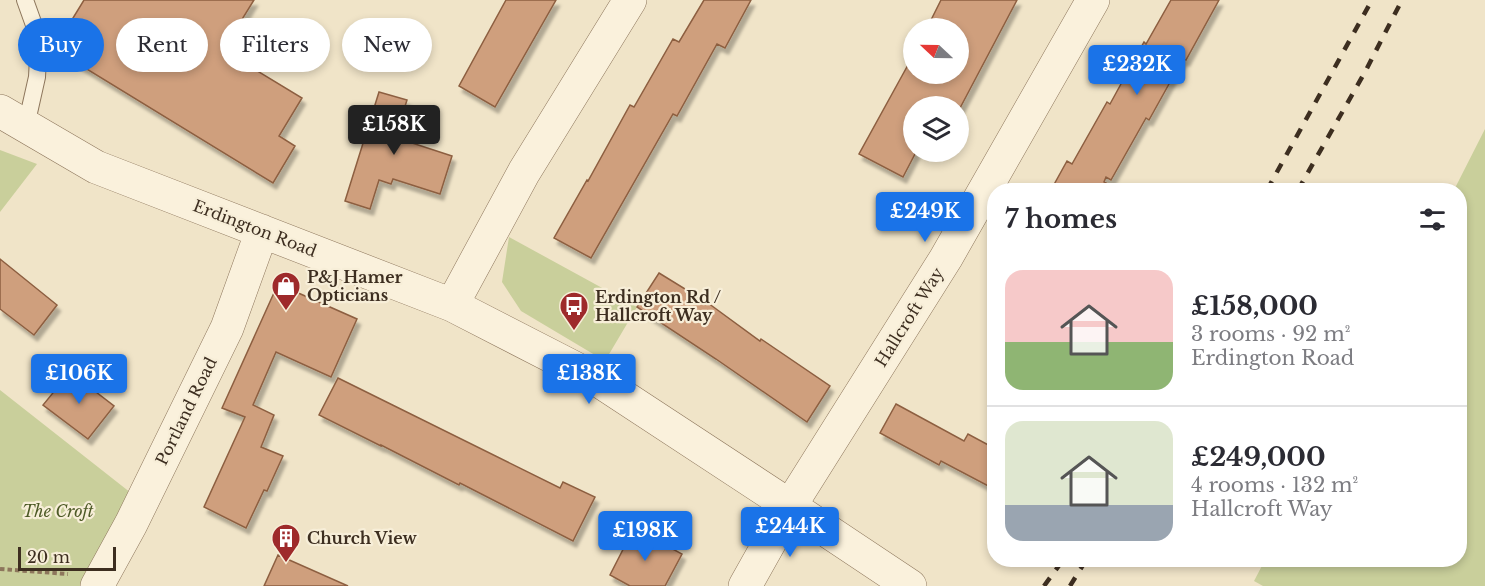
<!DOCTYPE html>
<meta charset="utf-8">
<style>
:root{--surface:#fff;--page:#f7f7f7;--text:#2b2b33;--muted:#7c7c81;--line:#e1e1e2;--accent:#1a73e8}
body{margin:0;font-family:"Libre Baskerville",serif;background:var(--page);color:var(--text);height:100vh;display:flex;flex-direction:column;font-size:22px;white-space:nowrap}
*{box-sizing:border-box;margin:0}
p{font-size:20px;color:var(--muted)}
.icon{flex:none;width:33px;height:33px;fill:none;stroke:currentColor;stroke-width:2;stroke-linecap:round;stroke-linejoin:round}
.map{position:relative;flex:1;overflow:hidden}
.sheet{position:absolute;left:987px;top:183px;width:480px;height:384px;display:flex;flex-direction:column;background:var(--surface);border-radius:24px;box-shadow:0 3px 9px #0003}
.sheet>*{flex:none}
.top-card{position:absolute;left:18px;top:18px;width:570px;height:54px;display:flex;gap:12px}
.needle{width:39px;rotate:292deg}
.fabs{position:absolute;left:903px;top:18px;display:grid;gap:12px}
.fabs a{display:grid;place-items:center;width:66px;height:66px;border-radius:50%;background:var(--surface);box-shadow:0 3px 9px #0003;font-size:30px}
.scale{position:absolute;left:18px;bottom:15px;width:98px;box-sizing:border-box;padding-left:6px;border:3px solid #3d2e20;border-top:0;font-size:16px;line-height:21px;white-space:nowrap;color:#3d2e20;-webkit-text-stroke:4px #f7eed8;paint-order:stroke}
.price{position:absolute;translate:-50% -51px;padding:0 14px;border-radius:6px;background:var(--accent);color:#fff;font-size:20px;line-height:39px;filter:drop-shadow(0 2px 3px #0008)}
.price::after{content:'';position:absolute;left:50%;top:36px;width:18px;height:14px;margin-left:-9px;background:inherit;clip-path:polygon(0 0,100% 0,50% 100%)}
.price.on{background:#222;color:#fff}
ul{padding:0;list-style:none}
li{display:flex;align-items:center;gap:18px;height:150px;padding:0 18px}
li+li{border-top:2px solid var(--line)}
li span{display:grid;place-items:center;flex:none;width:168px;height:120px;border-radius:18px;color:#555}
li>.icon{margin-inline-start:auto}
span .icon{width:72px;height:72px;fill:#fffc;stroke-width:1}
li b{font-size:26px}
h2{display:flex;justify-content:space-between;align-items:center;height:72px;padding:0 18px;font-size:26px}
.tag{padding:0 21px;border-radius:27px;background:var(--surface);box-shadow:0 3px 9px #0003;font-size:21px;line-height:54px}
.tag.on{background:var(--accent);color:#fff}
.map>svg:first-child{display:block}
.green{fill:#c9cf9b}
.building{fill:#cf9f7d;stroke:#8d5f41;stroke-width:1.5;filter:url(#shadow)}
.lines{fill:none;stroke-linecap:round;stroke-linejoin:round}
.lane-casing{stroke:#8d765c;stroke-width:18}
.street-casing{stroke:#8d765c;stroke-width:34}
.path{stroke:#8d765c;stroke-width:4;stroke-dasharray:4.5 3;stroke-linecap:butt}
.lane{stroke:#faf1dc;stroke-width:16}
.street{stroke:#faf1dc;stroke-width:33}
.rail{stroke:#3d2e20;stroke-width:4.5;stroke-dasharray:10 10;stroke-linecap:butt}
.labels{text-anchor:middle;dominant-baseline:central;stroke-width:4.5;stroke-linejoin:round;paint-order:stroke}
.street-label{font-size:16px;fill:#3d2e20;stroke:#f7eed8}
.poi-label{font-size:16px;font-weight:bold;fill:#3d2e20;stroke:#f7eed8;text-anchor:start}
.park-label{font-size:16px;font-style:italic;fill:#4d5a26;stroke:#f7eed8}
</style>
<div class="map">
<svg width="1485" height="586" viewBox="0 0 1485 586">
<defs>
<filter id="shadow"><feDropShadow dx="3.5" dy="6" stdDeviation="1.5" flood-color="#0004"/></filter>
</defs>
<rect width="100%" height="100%" fill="#f0e4c8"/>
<!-- green -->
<path class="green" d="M 1485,129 L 1485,586 L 1263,586 L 1254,581 L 1265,560 L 1460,560 L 1460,190 L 1454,190 Z
M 0,150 L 37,164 L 0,212 Z
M 509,237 L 637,307 L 605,361 L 521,311 L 502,282 Z
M 0,390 L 131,493 L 85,586 L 0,586 Z"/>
<!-- building -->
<path class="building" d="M 84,0 L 254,0 L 223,50 L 302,98 L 279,136 L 295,146 L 273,183 L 54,49 Z
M 506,0 L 556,0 L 495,107 L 459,86 Z
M 704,0 L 751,0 L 725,48 L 717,44 L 677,116 L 673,114 L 591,258 L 554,238 L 587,180 L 588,181 L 630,105 L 634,107 L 673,39 L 679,42 Z
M 941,0 L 1017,0 L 960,108 L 943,99 L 939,106 L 914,106 L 914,152 L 916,152 L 903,177 L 859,154 L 914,54 L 914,74 L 958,74 L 958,28 L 927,28 Z
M 1171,0 L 1219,0 L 1186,60 L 1183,59 L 1149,120 L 1146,118 L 1111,180 L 1106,177 L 1104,182 L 1119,190 L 1051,190 L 1067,161 L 1072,164 L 1107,102 L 1110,104 L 1144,42 L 1146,44 Z
M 379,92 L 407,100 L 401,119 L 412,122 L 406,141 L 452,156 L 440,194 L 393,179 L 391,184 L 379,180 L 370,209 L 345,201 Z
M 0,259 L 57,305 L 34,335 L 0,309 Z
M 659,273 L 708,303 L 760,341 L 761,339 L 830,386 L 807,422 L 716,359 L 637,307 Z
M 278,284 L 357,319 L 331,377 L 276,352 L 253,405 L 274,415 L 261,447 L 283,456 L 267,491 L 264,490 L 246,528 L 204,507 L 245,417 L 222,408 Z
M 70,372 L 114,406 L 88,439 L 43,405 Z
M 338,378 L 560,488 L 563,482 L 595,497 L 573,541 L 460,483 L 459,485 L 381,445 L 381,446 L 319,415 Z
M 896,404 L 964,441 L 968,434 L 994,448 L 994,489 L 941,461 L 939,465 L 880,433 Z
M 634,528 L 682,554 L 665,586 L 630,586 L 610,575 Z
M 278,555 L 348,586 L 264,586 Z"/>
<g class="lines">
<!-- lane casing -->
<g class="lane-casing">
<path id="lane" d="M 25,0 L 39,39 L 37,77 L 26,126"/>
</g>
<!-- street casing -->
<g class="street-casing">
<path id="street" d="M 0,111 L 96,167 L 452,305 L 598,380 L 790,506 L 910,586
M 452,305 L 524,172 L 630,0
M 97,586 L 131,524 L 227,328 L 262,231
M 745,586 L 790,506 L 946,258 L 1093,0"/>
</g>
<!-- path -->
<path class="path" d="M 0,569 L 68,574"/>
<!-- lane -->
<use href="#lane" class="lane"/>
<!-- street -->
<use href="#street" class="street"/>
<!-- rail -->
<path class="rail" d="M 1267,190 L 1372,0
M 1298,190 L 1365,72 L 1402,0
M 1044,586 L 1063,560
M 1070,586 L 1086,560"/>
</g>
<!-- icons -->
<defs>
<g id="shop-pin" transform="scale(1.5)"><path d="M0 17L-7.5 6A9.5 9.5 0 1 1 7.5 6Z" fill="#9e2a2b" stroke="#f7eed8"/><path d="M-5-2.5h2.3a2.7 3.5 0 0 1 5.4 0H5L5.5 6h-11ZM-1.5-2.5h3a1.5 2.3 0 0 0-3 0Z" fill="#fff"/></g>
<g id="bus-pin" transform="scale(1.5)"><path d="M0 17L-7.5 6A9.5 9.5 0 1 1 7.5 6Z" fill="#9e2a2b" stroke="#f7eed8"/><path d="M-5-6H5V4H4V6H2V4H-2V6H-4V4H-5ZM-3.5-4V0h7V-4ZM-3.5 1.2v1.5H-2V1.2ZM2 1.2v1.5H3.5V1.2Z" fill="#fff"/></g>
<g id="building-pin" transform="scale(1.5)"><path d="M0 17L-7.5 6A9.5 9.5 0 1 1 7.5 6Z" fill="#9e2a2b" stroke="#f7eed8"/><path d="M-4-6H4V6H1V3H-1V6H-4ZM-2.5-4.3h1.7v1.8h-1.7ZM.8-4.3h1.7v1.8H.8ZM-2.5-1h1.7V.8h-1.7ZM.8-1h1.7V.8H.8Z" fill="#fff"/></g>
</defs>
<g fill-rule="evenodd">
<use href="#shop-pin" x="286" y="286"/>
<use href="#bus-pin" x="574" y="306"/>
<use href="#building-pin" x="286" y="538"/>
</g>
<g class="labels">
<!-- street labels -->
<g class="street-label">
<text transform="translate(255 228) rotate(21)">Erdington Road</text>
<text transform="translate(909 317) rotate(-58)">Hallcroft Way</text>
<text transform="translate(186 411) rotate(-64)">Portland Road</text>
</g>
<!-- poi labels -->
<g class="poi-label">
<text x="307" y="277">P&amp;J Hamer<tspan x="307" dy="18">Opticians</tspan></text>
<text x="595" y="297">Erdington Rd /<tspan x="595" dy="18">Hallcroft Way</tspan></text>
<text x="307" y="538">Church View</text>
</g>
<!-- park labels -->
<g class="park-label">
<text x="58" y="511">The Croft</text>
</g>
</g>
</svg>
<div class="fabs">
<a><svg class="needle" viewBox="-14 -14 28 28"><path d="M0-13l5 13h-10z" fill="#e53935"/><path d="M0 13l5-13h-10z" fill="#7c7c81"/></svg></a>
<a><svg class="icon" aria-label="layers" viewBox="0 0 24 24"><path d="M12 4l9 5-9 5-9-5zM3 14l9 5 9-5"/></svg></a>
</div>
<div class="scale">20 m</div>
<b class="price" style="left:1137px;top:96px">£232K</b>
<b class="price on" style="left:394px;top:156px">£158K</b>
<b class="price" style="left:925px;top:243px">£249K</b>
<b class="price" style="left:79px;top:405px">£106K</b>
<b class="price" style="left:589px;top:405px">£138K</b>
<b class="price" style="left:790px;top:558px">£244K</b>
<b class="price" style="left:645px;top:562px">£198K</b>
<div class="top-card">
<a class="tag on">Buy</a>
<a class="tag">Rent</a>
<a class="tag">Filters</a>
<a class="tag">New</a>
</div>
<section class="sheet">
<h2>7 homes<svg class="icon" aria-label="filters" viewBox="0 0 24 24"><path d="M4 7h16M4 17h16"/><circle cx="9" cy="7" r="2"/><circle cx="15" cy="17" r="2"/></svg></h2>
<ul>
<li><span style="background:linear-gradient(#f6c9c9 60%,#8fb573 0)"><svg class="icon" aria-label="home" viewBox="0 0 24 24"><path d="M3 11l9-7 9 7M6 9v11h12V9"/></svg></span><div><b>£158,000</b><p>3 rooms · 92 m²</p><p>Erdington Road</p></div></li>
<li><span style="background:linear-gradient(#dfe7d0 70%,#9aa5b1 0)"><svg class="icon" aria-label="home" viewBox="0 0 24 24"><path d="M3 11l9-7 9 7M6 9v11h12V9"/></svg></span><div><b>£249,000</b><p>4 rooms · 132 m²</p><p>Hallcroft Way</p></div></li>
</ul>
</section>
</div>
